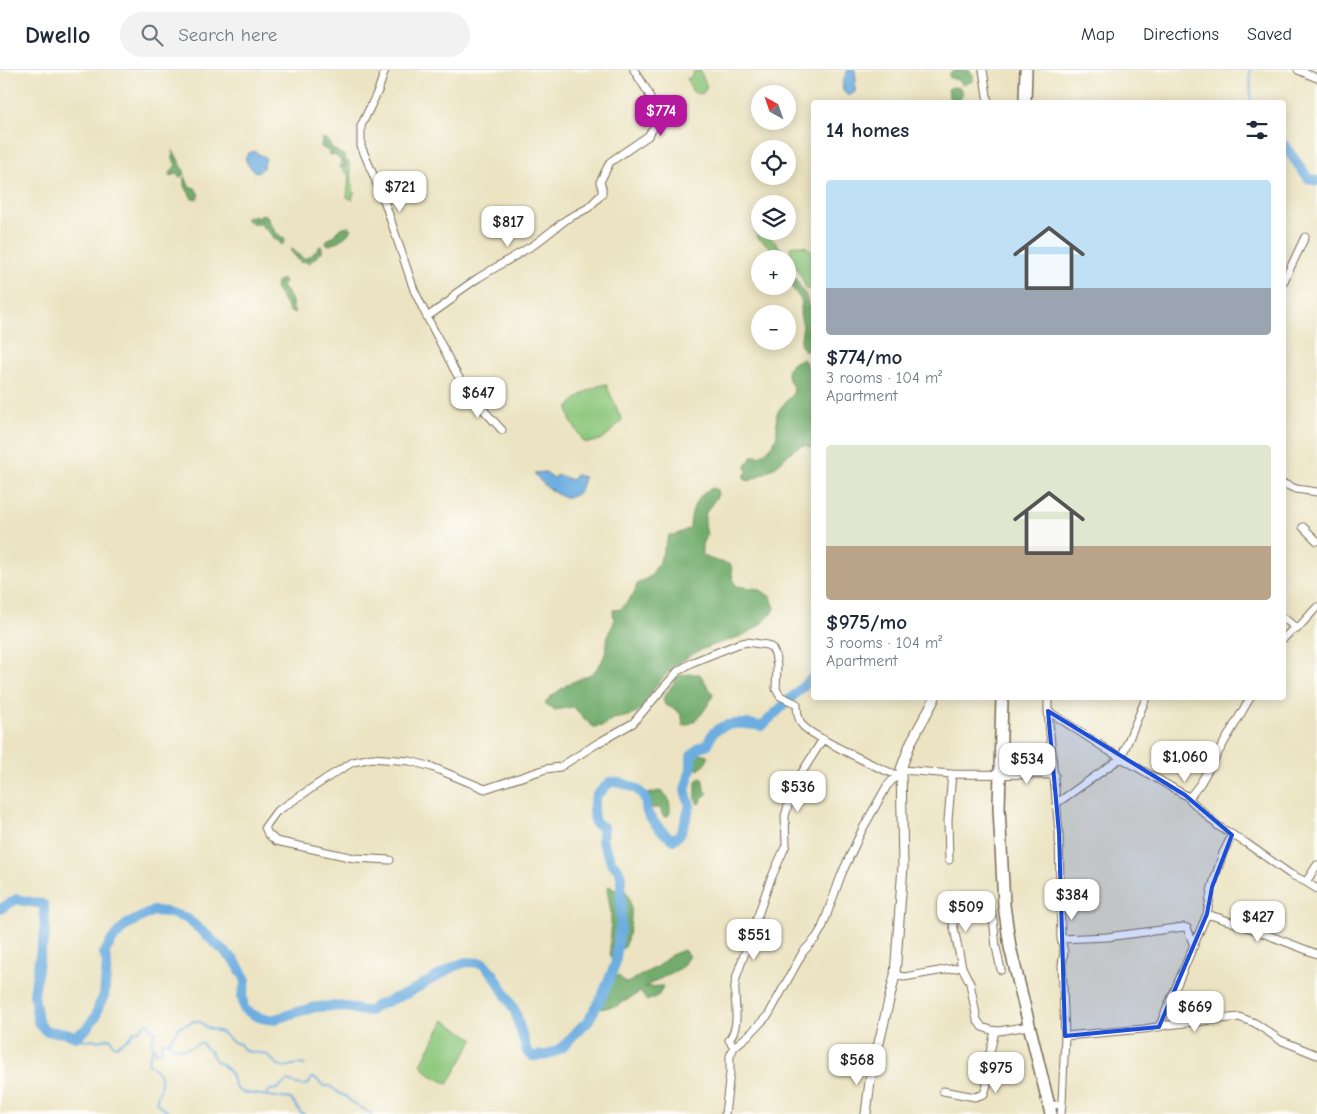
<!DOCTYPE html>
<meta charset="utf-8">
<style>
:root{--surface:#fff;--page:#f2f2f3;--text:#1f2937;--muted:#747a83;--line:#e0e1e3;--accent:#b5179e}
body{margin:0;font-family:"Comic Neue",sans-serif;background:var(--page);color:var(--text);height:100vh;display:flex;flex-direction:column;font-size:19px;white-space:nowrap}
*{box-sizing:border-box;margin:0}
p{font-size:16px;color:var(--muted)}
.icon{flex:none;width:28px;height:28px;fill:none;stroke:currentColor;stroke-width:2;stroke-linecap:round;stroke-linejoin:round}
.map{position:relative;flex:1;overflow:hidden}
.panel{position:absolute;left:811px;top:30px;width:475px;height:600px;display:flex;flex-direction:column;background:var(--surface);border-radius:5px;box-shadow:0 2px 12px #0003}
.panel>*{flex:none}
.needle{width:32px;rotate:320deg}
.controls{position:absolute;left:751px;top:15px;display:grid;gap:10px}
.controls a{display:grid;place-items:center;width:45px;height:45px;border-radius:50%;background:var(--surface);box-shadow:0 2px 12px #0003;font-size:25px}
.price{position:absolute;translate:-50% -42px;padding:0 11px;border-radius:10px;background:#fff;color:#222;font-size:16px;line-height:32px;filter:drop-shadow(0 1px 2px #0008)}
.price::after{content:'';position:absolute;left:50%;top:30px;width:15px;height:11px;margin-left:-8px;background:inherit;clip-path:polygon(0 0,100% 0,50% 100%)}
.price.on{background:var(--accent);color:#fff}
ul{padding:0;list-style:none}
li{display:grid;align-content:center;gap:10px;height:265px;padding:0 15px}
li span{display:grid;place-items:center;height:155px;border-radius:5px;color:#555}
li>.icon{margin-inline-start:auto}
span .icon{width:90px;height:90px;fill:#fffc;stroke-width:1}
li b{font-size:21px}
h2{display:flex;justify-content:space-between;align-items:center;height:60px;padding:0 15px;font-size:21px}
header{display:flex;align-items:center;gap:30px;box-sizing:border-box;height:70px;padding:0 25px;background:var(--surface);border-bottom:1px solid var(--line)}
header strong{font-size:24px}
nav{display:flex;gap:28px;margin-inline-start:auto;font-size:18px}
.search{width:350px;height:45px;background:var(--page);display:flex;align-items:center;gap:12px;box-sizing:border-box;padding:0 18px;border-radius:28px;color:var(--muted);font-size:19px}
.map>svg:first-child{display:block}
.green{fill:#8cc77c;stroke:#64784d}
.forest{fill:#71ac6c;stroke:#566b45}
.water{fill:#6dade0;stroke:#546c7f}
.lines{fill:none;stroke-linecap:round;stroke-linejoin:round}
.stream{stroke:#6dade0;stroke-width:2}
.river{stroke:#6dade0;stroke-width:10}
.minor-casing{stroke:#796b57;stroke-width:9}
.tertiary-casing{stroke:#796b57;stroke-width:11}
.primary-casing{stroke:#796b57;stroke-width:14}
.minor{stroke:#fff;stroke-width:7}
.tertiary{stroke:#fff;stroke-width:9}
.primary{stroke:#fff;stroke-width:11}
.marked{fill:#1d4ed8;fill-opacity:0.2;stroke:#1d4ed8;stroke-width:4;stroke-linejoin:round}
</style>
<header>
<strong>Dwello</strong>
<div class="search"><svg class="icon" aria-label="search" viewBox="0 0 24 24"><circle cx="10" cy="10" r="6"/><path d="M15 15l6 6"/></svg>Search here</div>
<nav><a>Map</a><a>Directions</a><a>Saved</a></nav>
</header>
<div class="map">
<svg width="1317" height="1044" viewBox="0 0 1317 1044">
<rect width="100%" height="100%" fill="#fdfcf7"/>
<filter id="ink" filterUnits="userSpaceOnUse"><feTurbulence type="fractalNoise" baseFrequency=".02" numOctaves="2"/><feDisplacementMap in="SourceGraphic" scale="10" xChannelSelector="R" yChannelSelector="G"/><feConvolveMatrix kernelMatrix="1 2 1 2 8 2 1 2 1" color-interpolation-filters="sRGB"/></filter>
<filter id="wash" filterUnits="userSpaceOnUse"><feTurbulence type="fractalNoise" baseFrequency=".0096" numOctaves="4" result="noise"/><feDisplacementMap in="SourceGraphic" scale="20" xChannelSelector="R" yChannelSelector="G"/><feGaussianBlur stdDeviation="1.12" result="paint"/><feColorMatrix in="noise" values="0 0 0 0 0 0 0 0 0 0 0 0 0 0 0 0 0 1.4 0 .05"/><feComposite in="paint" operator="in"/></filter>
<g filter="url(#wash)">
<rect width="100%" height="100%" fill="#ebe3c1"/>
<!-- green -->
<path class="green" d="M 695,0 L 700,0 L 707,17 L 703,23 L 698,24 L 692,21 L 687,9 L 691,7 Z
M 346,91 L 349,92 C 351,103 352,113 354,124 L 352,128 L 353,130 L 347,127 L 349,105 L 344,101 L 343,97 L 346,97 Z
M 757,148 L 760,150 L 760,161 L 766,161 C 770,172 786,177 784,189 L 773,184 L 768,175 L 758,168 C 757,165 753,153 753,150 Z
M 795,175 L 805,176 L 812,181 L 814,212 L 810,220 L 806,219 L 802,208 L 791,189 L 790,178 Z
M 606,314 L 622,350 C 612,361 600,375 584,372 L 570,350 L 568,338 C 575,327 593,316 606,314 Z
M 444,950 L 474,969 L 448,1014 L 430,1005 L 421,994 Z"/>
<!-- forest -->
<path class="forest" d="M 969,0 L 973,5 L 973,11 L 963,15 L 958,10 L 950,8 L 949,4 L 953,1 Z
M 952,17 L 960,18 C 965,22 961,27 959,32 L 950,32 L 948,19 Z
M 322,68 L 328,70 C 330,79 338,82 345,86 L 346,97 L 340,98 L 341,90 L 334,85 L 329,85 L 328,81 L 321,77 Z
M 172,80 C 176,84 183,98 185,104 L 180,107 L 176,104 L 170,106 L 169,104 L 176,95 L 173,89 Z
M 185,106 L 189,116 L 195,118 L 199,125 L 197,129 L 192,129 C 188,120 183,117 184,107 Z
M 260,144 L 266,145 C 272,154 272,162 284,168 L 285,171 L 282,175 L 281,175 L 279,171 L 274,169 L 272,165 L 260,154 L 254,154 L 247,150 L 246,147 L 252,146 L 260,148 Z
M 349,156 L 352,159 C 348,166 337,172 330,175 L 326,174 L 327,170 L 335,165 L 340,158 Z
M 320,176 L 322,177 L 322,182 L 308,194 L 305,191 L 301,193 L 290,180 L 292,179 L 304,189 L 312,185 Z
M 790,205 L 794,207 L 806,226 L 808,234 L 814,240 L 814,276 L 809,281 L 805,281 L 800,274 L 803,256 L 800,244 L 802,232 C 797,222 788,217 790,205 Z
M 283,209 L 285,212 L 282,217 C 287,223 294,229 292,238 L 295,242 L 294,243 L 290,242 L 275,218 L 278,211 Z
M 803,289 C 811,297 807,311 814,319 L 814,377 L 810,378 L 806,375 C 789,378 789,387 777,395 C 769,401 759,407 749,411 L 744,409 L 744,405 L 747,403 L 746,396 L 752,386 L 760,386 C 772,377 778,371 777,356 C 777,352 776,348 777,344 C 780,335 790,330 794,321 C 793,315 788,310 787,305 C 786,296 796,290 803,289 Z
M 713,418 L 717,420 L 718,425 C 706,444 702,440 707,465 L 702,474 L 702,484 C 710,491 721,491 731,495 L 733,511 L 737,516 L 759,519 L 771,527 L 775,538 C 752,574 718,567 686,588 C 674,596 661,608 653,620 C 647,627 643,640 634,644 C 630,646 616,649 612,649 L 603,656 L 594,657 C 586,652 581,644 573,637 L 555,640 L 545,634 L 549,628 L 568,614 L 593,603 L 601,593 L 605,584 L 608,564 L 614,553 L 613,540 L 621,539 L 635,522 L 637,514 L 651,506 L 660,490 L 669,465 L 675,465 L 690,458 C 691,440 695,425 713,418 Z
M 690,604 L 700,604 L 713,625 C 707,638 697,654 683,656 C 683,642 677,640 665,635 L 663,629 L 679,605 Z
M 698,684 L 706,684 L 708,688 L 705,695 L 698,700 L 693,693 L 694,687 Z
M 700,707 L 703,709 L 704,720 L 708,723 L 702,728 L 701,733 L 698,734 L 696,730 L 696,711 Z
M 659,721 C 670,725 670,732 670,743 L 667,747 L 663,746 L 660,738 L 651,738 L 648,724 Z
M 609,816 L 617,821 L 625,820 C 636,837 630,859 625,877 L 622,878 L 621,875 L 617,873 L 613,888 L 611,888 L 610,881 L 611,843 L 607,819 Z
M 684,880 L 689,886 L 681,898 L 644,917 L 663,916 L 659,925 L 647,931 L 640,922 L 617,936 L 599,939 L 608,915 L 617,905 L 627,913 L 658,896 L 671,885 Z"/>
<!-- water -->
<path class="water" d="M 848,0 L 855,0 L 856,9 L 855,22 L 849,26 C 838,19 843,10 848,0 Z
M 254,81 L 266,88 L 263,98 L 260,101 L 255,102 L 248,95 L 245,88 L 249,83 Z
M 546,402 L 549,406 L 555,408 L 557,405 L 572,410 L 576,405 L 584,407 C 577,445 547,421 534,403 Z"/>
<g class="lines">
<!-- stream -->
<path class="stream" d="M 1250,0 L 1251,32
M 76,967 L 87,971 L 93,969 L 98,971 L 110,968 L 114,975 L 117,976 L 130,967 L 134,961 L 138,961 L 144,955 L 149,953 L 151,959 L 156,961 L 151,972 L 156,982 L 162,982 L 161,976 L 163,972 L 168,973 C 177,981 189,980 199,973 L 202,973 L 205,978 L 210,981 L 216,991 L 223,995 L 231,1004 L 235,1017 L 240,1022 L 291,1029 L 301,1043 L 304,1044
M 168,973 L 179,957 L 195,951 L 200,952 L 208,958 L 221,962 L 233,972 L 240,974 L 245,981 L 266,984 L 278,995 L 284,997 L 298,994 L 305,995
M 153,977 L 148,993 C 166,1006 162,1013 156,1032 L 161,1037 L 171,1044
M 266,1025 L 270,1020 L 277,1019 L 287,1011 C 294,1013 300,1017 309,1014 L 311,1008 L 316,1009 L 324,1016 L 330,1016 L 340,1024 L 346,1026 L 351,1032 L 372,1044"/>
<!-- river -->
<path class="river" d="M 1284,75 L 1308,108 L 1317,111
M 0,839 L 17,829 C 27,833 35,831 44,835 L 45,864 L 40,884 L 34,924 L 38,952 L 46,961 L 66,963 L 76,967 L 86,959 L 96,946 L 99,935 L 104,926 L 107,894 L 104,883 L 112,870 L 126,855 L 153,841 L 167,842 L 186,848 L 203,862 L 235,891 L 246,910 L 242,926 L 244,939 C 273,959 278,945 306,940 C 310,939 312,937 317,937 C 327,936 341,936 351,938 C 358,940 363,941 370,941 L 376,936 L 408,923 L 455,896 L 466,892 L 483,893 L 494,905 L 515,941 L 527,982 L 533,986 L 548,985 L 563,977 L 582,956 L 587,953 L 602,926 L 615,895 L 621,851 L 621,806 L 618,799 L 612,793 L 602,771 L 603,757 L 595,753 L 593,740 L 596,726 L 610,712 C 622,712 640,717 645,729 C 647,734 645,739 648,744 C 655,755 663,763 673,770 L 680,764 L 684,755 L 690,736 L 685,720 L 691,699 L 691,686 L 700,677 L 708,674 C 709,671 711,666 713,663 C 725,650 747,654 762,656 L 814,606"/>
</g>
</g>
<g filter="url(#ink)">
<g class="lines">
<!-- minor casing -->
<g class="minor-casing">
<path id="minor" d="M 385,0 L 378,21 L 361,56 L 361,76 L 385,133 L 414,220 L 427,247 L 455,301 L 469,324 L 502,360
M 983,0 L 988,32
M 1298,0 L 1317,8
M 1284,211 L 1305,167
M 427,247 L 451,230 L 455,224 L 478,208 L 535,174 L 567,149 L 588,138 L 602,124 L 602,118 L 600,112 L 610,92 L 648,66 L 658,51 L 648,22 L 634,0
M 1284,414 L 1296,419 L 1317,422
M 1303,457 L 1317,471
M 1284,548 L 1297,559
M 1284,568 L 1291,561 L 1297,559 L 1317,537
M 1048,628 L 1048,641 L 1109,681 L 1185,725 L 1218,756 L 1246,773 L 1290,804 L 1306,812 L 1317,795
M 1048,641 L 1059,763 L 1061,869 L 1064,882 L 1062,895 L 1065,966 L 1062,1033 L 1049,1037
M 1189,728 L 1200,714 L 1250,628
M 1057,733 L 1121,688 L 1146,628
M 390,790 L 354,788 L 276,771 L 268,764 L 265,757 L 276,742 L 330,706 L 353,692 L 372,688 L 410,691 L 432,697 L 485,719 L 546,699 L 560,697 L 598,673 L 633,653 L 678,601 L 693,592 L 738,574 L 747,572 L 767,575 L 772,578 L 775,584 L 777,596 L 776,619 L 780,626 L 797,634 C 797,642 798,650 803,656 C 812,666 885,702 898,705
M 949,790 L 948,750 L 952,704
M 1306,812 L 1317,819
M 1207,844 L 1247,857 L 1317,884
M 1061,869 L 1107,867 L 1184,857 L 1187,858 L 1194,876
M 1001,900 L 996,877 L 993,848 L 991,841 L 986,839 L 957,845 L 953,848 L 953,854 L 962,897 L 970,913 L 977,950 L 982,957 L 991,960 L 999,961 L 1029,956
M 895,905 L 904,907 L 962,897
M 1159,957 L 1207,844 L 1212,817 L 1223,783 L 1232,765
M 1065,966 L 1144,959 L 1168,955 L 1239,947 L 1255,953 L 1280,970 L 1317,985
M 734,977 L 729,970 C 740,956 735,938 735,921 C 734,915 736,910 737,905 L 770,811 L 786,775 L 785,746 L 794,715 L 823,669
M 943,1021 L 975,1027 L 984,1024 L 987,1015 L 985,1004 L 995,961
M 725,1044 L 730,1003 L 730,986 L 734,977 L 751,963 L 769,944 L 803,882 L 816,868 L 822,858 L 842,803 L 862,760 L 887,716 L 902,700 L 952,704 L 1055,705
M 1061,1044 L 1062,1033"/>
</g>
<!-- tertiary casing -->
<g class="tertiary-casing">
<path id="tertiary" d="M 866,1044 L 870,1011 L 895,905 L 903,796 L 901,699 L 911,672 L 935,628"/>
</g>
<!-- primary casing -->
<g class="primary-casing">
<path id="primary" d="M 1025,32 L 1026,0
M 1002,628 L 999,738 L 1004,835 L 1010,877 L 1051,1044"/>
</g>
<!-- minor -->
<use href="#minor" class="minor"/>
<!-- tertiary -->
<use href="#tertiary" class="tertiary"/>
<!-- primary -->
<use href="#primary" class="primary"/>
</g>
</g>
<!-- marked area -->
<path class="marked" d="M 1048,641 L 1185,725 L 1232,765 L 1212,817 L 1207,844 L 1159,957 L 1065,966 L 1059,763 Z"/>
</svg>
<div class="controls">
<a><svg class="needle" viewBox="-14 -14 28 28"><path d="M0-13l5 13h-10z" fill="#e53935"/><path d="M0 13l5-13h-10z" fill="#747a83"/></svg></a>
<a><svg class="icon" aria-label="locate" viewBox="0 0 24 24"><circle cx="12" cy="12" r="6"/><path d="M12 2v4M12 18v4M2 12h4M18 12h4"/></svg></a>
<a><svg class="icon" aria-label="layers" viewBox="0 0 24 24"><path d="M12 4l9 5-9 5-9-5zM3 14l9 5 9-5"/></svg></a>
<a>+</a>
<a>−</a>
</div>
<b class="price on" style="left:661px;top:67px">$774</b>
<b class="price" style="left:400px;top:143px">$721</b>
<b class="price" style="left:508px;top:178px">$817</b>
<b class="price" style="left:478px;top:349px">$647</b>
<b class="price" style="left:1185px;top:713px">$1,060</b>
<b class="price" style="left:1027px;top:715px">$534</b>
<b class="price" style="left:798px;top:743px">$536</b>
<b class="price" style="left:1072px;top:851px">$384</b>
<b class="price" style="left:966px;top:863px">$509</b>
<b class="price" style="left:1258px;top:873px">$427</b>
<b class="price" style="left:754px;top:891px">$551</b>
<b class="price" style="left:1195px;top:963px">$669</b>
<b class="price" style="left:857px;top:1016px">$568</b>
<b class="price" style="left:996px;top:1024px">$975</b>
<section class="panel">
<h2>14 homes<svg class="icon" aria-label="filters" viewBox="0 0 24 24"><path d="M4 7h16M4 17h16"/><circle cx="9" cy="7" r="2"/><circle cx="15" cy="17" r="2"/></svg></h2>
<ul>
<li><span style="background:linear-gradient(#bfe0f5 70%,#9aa5b1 0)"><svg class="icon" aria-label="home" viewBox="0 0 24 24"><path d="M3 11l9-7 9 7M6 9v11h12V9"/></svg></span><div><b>$774/mo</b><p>3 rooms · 104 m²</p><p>Apartment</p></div></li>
<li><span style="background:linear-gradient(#dfe7d0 65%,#b9a48a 0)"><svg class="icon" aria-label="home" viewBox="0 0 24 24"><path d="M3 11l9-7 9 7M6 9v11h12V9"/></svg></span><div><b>$975/mo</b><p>3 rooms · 104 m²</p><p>Apartment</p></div></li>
</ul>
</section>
</div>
